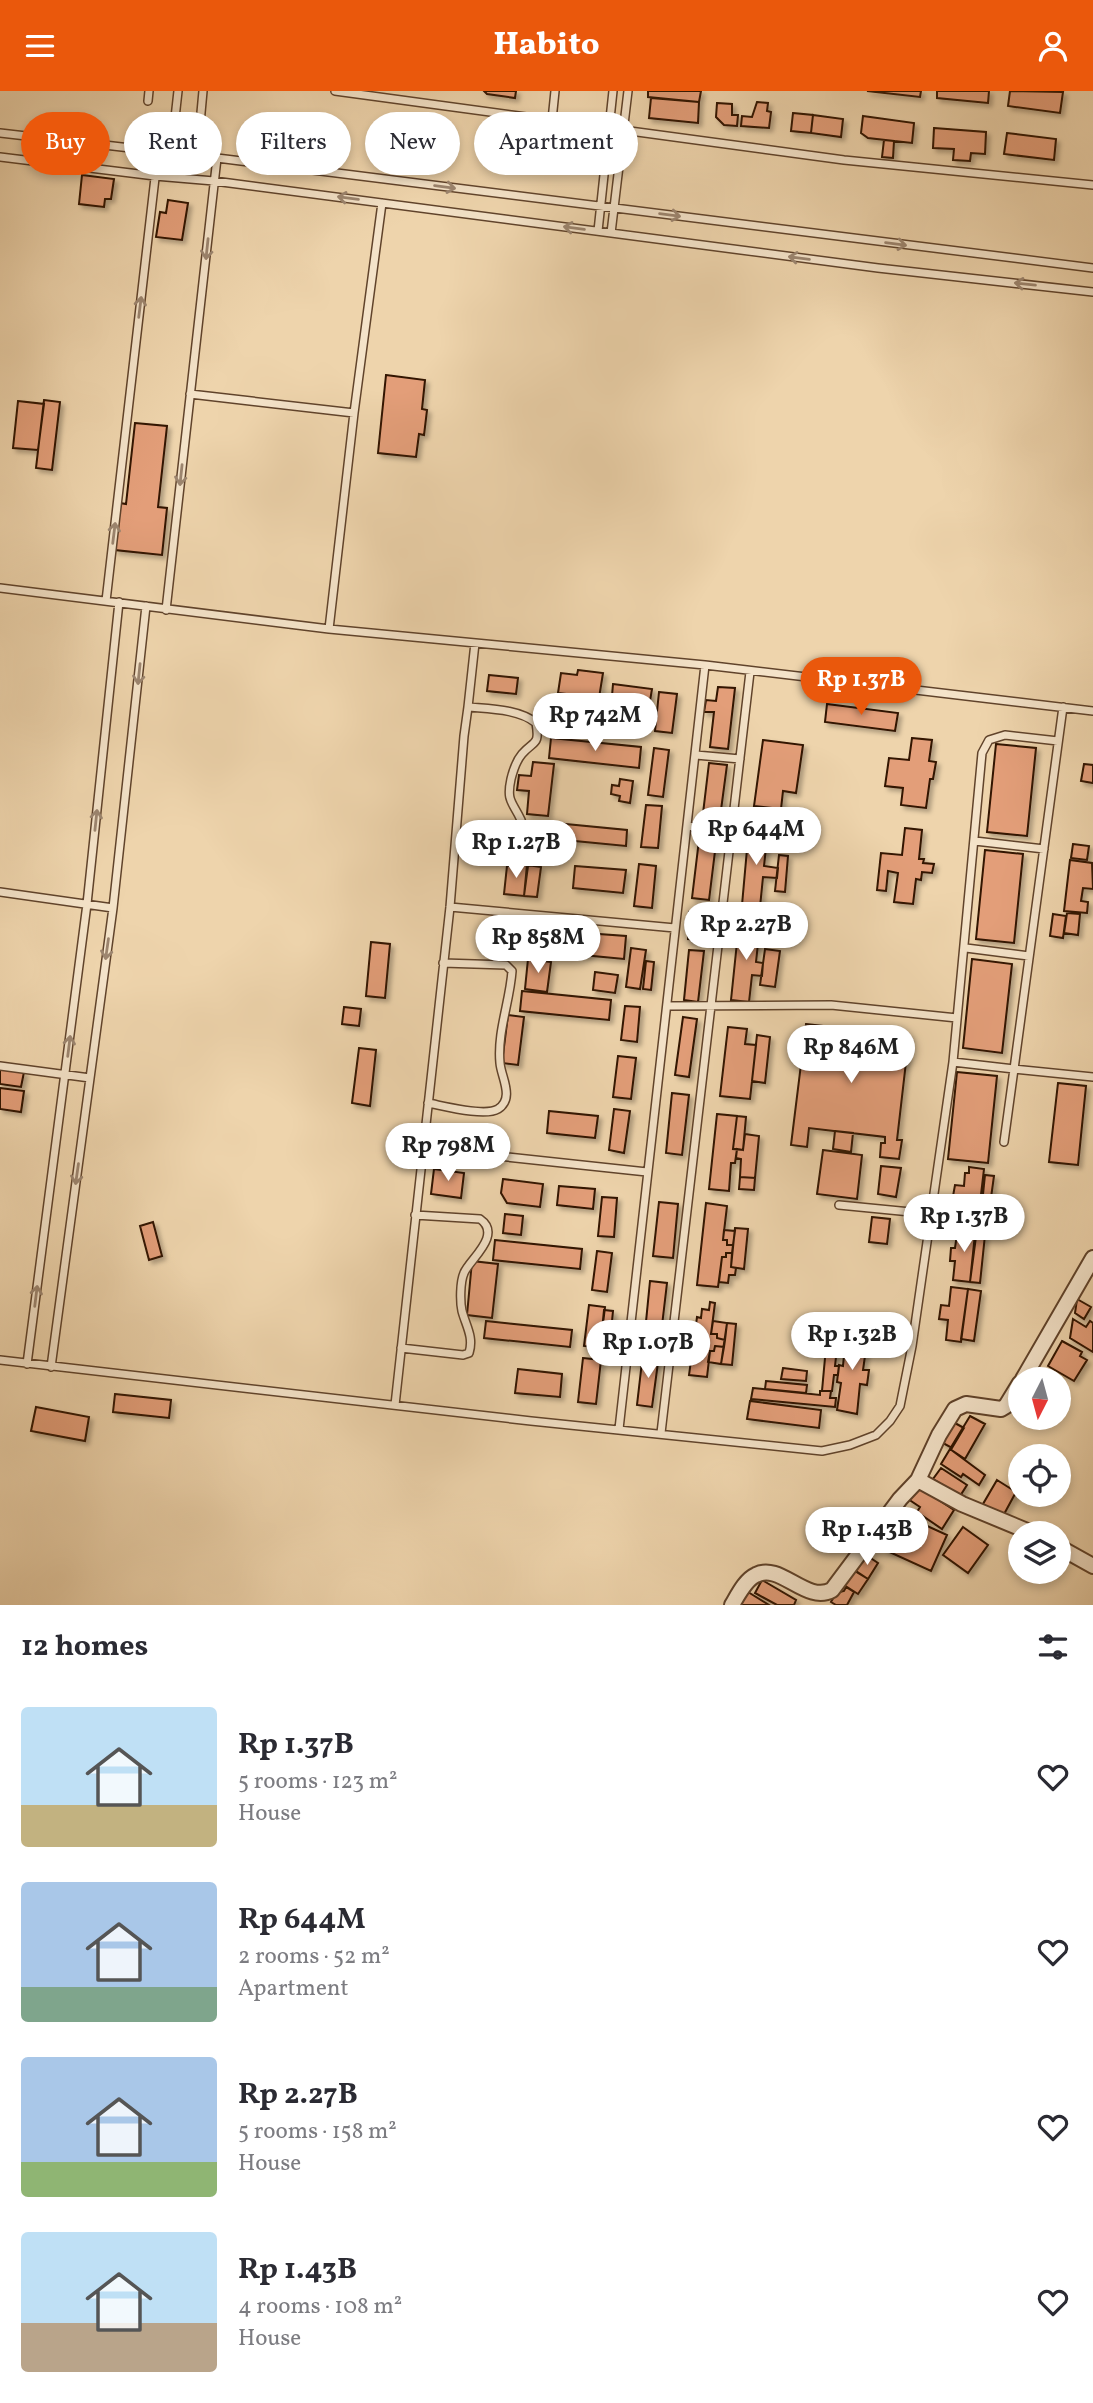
<!DOCTYPE html>
<meta charset="utf-8">
<style>
:root{--surface:#fff;--page:#f7f7f7;--text:#2b2b33;--muted:#7c7c81;--accent:#ea580c}
body{margin:0;font-family:Vollkorn,serif;background:var(--page);color:var(--text);height:100vh;display:flex;flex-direction:column;font-size:26px;white-space:nowrap}
*{box-sizing:border-box;margin:0}
p{font-size:23px;color:var(--muted)}
.icon{flex:none;width:38px;height:38px;fill:none;stroke:currentColor;stroke-width:2;stroke-linecap:round;stroke-linejoin:round}
.map{position:relative;height:1514px;overflow:hidden}
.details{display:flex;flex-direction:column;background:var(--surface);flex:1}
.details>*{flex:none}
.banner{position:absolute;left:21px;top:21px;width:700px;height:63px;display:flex;gap:14px}
.needle{width:46px;rotate:186deg}
.tools{position:absolute;left:1008px;top:1276px;display:grid;gap:14px}
.tools a{display:grid;place-items:center;width:63px;height:63px;border-radius:50%;background:var(--surface);box-shadow:0 4px 10px #0003;font-size:35px}
.price{position:absolute;translate:-50% -60px;padding:0 16px;border-radius:24px;background:#fff;color:#222;font-size:23px;line-height:46px;filter:drop-shadow(0 2px 4px #0008)}
.price::after{content:'';position:absolute;left:50%;top:42px;width:21px;height:16px;margin-left:-10px;background:inherit;clip-path:polygon(0 0,100% 0,50% 100%)}
.price.selected{background:var(--accent);color:#fff}
ul{padding:0;list-style:none}
li{display:flex;align-items:center;gap:21px;height:175px;padding:0 21px}
li span{display:grid;place-items:center;flex:none;width:196px;height:140px;border-radius:7px;color:#555}
li>.icon{margin-inline-start:auto}
span .icon{width:84px;height:84px;fill:#fffc;stroke-width:1}
li b{font-size:30px}
h2{display:flex;justify-content:space-between;align-items:center;height:84px;padding:0 21px;font-size:30px}
.chip{padding:0 24px;border-radius:32px;background:var(--surface);box-shadow:0 4px 10px #0003;font-size:24px;line-height:63px}
.chip.selected{background:var(--accent);color:#fff}
header{display:flex;justify-content:space-between;align-items:center;height:91px;padding:0 21px;background:var(--accent);color:#fff;font-size:32px;font-weight:800}
.map>svg:first-child{display:block}
.building{fill:#e39e79;stroke:#311300;stroke-width:2;filter:url(#shadow)}
.lines{fill:none;stroke-linecap:round;stroke-linejoin:round}
.lane-casing{stroke:#60432b;stroke-width:10}
.street-casing{stroke:#60432b;stroke-width:18}
.lane{stroke:#f4e3c9;stroke-width:7}
.street{stroke:#f4e3c9;stroke-width:14}
.oneway{stroke:#9c856f}
</style>
<header><svg class="icon" aria-label="menu" viewBox="0 0 24 24"><path d="M4 6h16M4 12h16M4 18h16"/></svg>Habito<svg class="icon" aria-label="person" viewBox="0 0 24 24"><circle cx="12" cy="8" r="4"/><path d="M4 21q1-7 8-7t8 7"/></svg></header>
<div class="map">
<svg width="1093" height="1514" viewBox="0 0 1093 1514">
<defs>
<filter id="shadow"><feDropShadow dx="3.5" dy="3.5" stdDeviation="2" flood-color="#0004"/></filter>
</defs>
<rect width="100%" height="100%" fill="#eed4ac"/>
<filter id="stains"><feTurbulence type="fractalNoise" baseFrequency=".00286" numOctaves="4"/><feColorMatrix values="0 0 0 0 .2 0 0 0 0 .09 0 0 0 0 .02 0 0 0 .5 -.17"/></filter>
<radialGradient id="worn" r=".72"><stop offset=".6" stop-color="#630" stop-opacity="0"/><stop offset="1" stop-color="#630" stop-opacity=".3"/></radialGradient>
<!-- building -->
<path class="building" d="M 484,0 L 516,0 L 515,7 L 487,3 Z
M 648,0 L 701,0 L 699,11 L 648,6 Z
M 867,0 L 921,0 L 920,6 Z
M 937,0 L 989,0 L 988,12 L 937,7 Z
M 1010,0 L 1063,1 L 1060,22 L 1008,15 Z
M 651,7 L 699,11 L 698,32 L 649,27 Z
M 757,11 L 768,12 L 767,20 L 771,21 L 769,37 L 741,35 L 742,25 L 752,26 Z
M 717,12 L 732,13 L 732,24 L 738,24 L 737,35 L 724,34 L 716,26 Z
M 793,22 L 813,24 L 811,42 L 791,40 Z
M 813,24 L 843,28 L 841,46 L 811,42 Z
M 863,25 L 914,32 L 912,52 L 868,47 L 861,42 Z
M 934,37 L 986,41 L 985,63 L 971,62 L 970,70 L 953,69 L 954,58 L 933,57 Z
M 1007,42 L 1056,48 L 1054,69 L 1004,63 Z
M 884,49 L 894,50 L 893,67 L 882,66 Z
M 82,84 L 114,88 L 111,108 L 105,108 L 104,116 L 79,113 Z
M 168,109 L 188,112 L 182,149 L 156,146 L 160,121 L 166,122 Z
M 386,284 L 425,289 L 422,318 L 427,319 L 424,344 L 419,343 L 416,366 L 378,362 Z
M 44,309 L 60,311 L 52,379 L 36,377 Z
M 18,310 L 44,313 L 38,359 L 13,357 Z
M 135,332 L 167,335 L 158,416 L 167,417 L 162,464 L 115,459 L 120,412 L 126,413 Z
M 578,579 L 603,582 L 599,607 L 558,602 L 561,582 L 577,584 Z
M 489,584 L 518,587 L 516,603 L 487,600 Z
M 613,593 L 652,598 L 650,610 L 612,605 Z
M 718,596 L 735,597 L 728,658 L 710,656 L 714,621 L 704,621 L 706,609 L 716,610 Z
M 659,601 L 677,603 L 672,642 L 655,640 Z
M 555,611 L 578,615 L 574,640 L 557,637 L 556,642 L 540,640 L 544,615 L 554,617 Z
M 827,613 L 898,622 L 895,640 L 825,631 Z
M 551,647 L 641,656 L 639,677 L 549,667 Z
M 912,647 L 932,649 L 929,670 L 936,671 L 933,688 L 930,688 L 926,717 L 901,714 L 903,697 L 885,695 L 889,667 L 909,669 Z
M 763,649 L 803,654 L 796,702 L 783,700 L 781,718 L 754,715 Z
M 996,653 L 1036,657 L 1027,745 L 987,741 Z
M 654,657 L 669,659 L 663,706 L 648,704 Z
M 533,671 L 554,673 L 548,725 L 527,723 L 529,700 L 517,699 L 519,684 L 531,685 Z
M 709,672 L 727,674 L 719,734 L 702,731 Z
M 1084,673 L 1093,674 L 1093,692 L 1081,690 Z
M 620,688 L 633,690 L 630,712 L 619,710 L 620,705 L 611,703 L 612,694 L 619,695 Z
M 646,714 L 662,715 L 658,757 L 641,756 Z
M 545,731 L 627,739 L 626,755 L 544,747 Z
M 749,736 L 768,738 L 764,775 L 778,777 L 777,787 L 763,786 L 760,816 L 742,814 Z
M 905,737 L 922,739 L 919,768 L 924,768 L 923,772 L 934,773 L 932,782 L 922,781 L 921,789 L 916,788 L 913,813 L 894,811 L 898,782 L 888,780 L 886,800 L 877,799 L 881,762 L 902,764 Z
M 699,749 L 716,752 L 709,809 L 692,807 Z
M 1073,753 L 1089,755 L 1087,769 L 1071,767 Z
M 985,759 L 1023,763 L 1014,852 L 976,848 Z
M 779,764 L 788,765 L 785,801 L 775,800 Z
M 1070,769 L 1092,772 L 1093,798 L 1083,797 L 1081,810 L 1088,811 L 1087,822 L 1064,820 Z
M 514,771 L 528,775 L 524,805 L 504,803 L 507,775 L 513,775 Z
M 639,773 L 656,775 L 652,817 L 634,815 Z
M 527,774 L 541,776 L 537,806 L 524,805 Z
M 575,775 L 626,779 L 623,802 L 573,797 Z
M 689,821 L 713,824 L 711,850 L 688,848 Z
M 1067,822 L 1080,823 L 1078,844 L 1064,842 Z
M 1053,823 L 1066,825 L 1063,847 L 1050,845 Z
M 739,832 L 760,834 L 756,871 L 763,872 L 762,885 L 752,884 L 749,911 L 731,909 Z
M 531,835 L 574,839 L 571,861 L 529,857 Z
M 585,842 L 626,845 L 624,868 L 583,864 Z
M 371,851 L 390,853 L 385,907 L 366,905 Z
M 631,857 L 646,859 L 640,898 L 626,896 Z
M 765,858 L 780,860 L 775,896 L 760,894 Z
M 689,859 L 704,860 L 698,911 L 684,909 Z
M 528,868 L 551,871 L 547,901 L 525,898 Z
M 972,868 L 1012,873 L 1002,962 L 963,957 Z
M 646,870 L 654,871 L 651,899 L 643,898 Z
M 595,881 L 618,884 L 615,902 L 593,899 Z
M 522,900 L 611,909 L 609,929 L 520,920 Z
M 625,915 L 640,916 L 637,951 L 621,949 Z
M 344,916 L 361,918 L 359,935 L 342,933 Z
M 508,924 L 524,926 L 518,974 L 502,972 Z
M 683,926 L 697,928 L 689,986 L 675,984 Z
M 806,933 L 909,945 L 897,1049 L 902,1049 L 899,1068 L 880,1066 L 881,1052 L 885,1052 L 885,1046 L 809,1037 L 807,1056 L 791,1054 Z
M 728,936 L 747,938 L 745,953 L 756,954 L 750,1008 L 720,1005 Z
M 757,944 L 770,946 L 765,992 L 752,990 Z
M 359,957 L 376,959 L 370,1015 L 352,1012 Z
M 618,965 L 636,967 L 631,1008 L 613,1006 Z
M 0,978 L 24,981 L 21,996 L 0,993 Z
M 957,981 L 997,985 L 988,1072 L 948,1068 Z
M 1058,992 L 1086,995 L 1078,1074 L 1049,1071 Z
M 0,997 L 24,1000 L 21,1021 L 0,1018 Z
M 672,1002 L 689,1004 L 682,1064 L 666,1062 Z
M 614,1018 L 630,1020 L 624,1062 L 609,1059 Z
M 549,1020 L 598,1025 L 595,1047 L 547,1042 Z
M 717,1023 L 737,1025 L 733,1058 L 737,1058 L 735,1072 L 731,1072 L 729,1100 L 709,1098 Z
M 737,1025 L 746,1026 L 743,1059 L 733,1058 Z
M 835,1040 L 853,1042 L 851,1061 L 833,1058 Z
M 745,1043 L 759,1045 L 755,1087 L 740,1086 L 741,1068 L 736,1067 L 737,1058 L 743,1059 Z
M 823,1059 L 862,1064 L 857,1108 L 817,1103 Z
M 881,1075 L 901,1077 L 896,1106 L 878,1103 Z
M 969,1076 L 984,1078 L 978,1129 L 960,1126 L 963,1106 L 953,1105 L 955,1094 L 964,1095 L 965,1082 L 969,1082 Z
M 434,1078 L 464,1082 L 461,1107 L 431,1103 Z
M 985,1084 L 994,1085 L 990,1114 L 982,1113 Z
M 740,1086 L 755,1087 L 754,1099 L 739,1098 Z
M 503,1088 L 543,1093 L 540,1116 L 507,1112 L 501,1102 Z
M 559,1095 L 595,1098 L 593,1118 L 557,1114 Z
M 602,1106 L 617,1107 L 614,1146 L 598,1145 Z
M 659,1111 L 678,1113 L 673,1167 L 653,1165 Z
M 706,1112 L 727,1115 L 723,1149 L 727,1149 L 727,1154 L 733,1154 L 732,1162 L 726,1162 L 726,1166 L 722,1166 L 718,1196 L 697,1194 Z
M 505,1123 L 523,1125 L 521,1144 L 503,1142 Z
M 872,1126 L 890,1128 L 887,1153 L 869,1151 Z
M 153,1131 L 162,1165 L 149,1169 L 140,1135 Z
M 958,1136 L 977,1138 L 970,1191 L 953,1189 L 955,1170 L 950,1170 L 951,1157 L 955,1157 Z
M 735,1137 L 748,1138 L 744,1178 L 731,1176 Z
M 724,1139 L 735,1140 L 733,1154 L 727,1154 L 727,1149 L 723,1149 Z
M 975,1143 L 985,1144 L 980,1192 L 970,1191 Z
M 495,1149 L 582,1158 L 580,1178 L 493,1169 Z
M 597,1160 L 612,1162 L 607,1201 L 592,1199 Z
M 726,1162 L 732,1162 L 731,1176 L 736,1177 L 735,1184 L 729,1184 L 728,1192 L 719,1191 L 722,1166 L 726,1166 Z
M 472,1170 L 498,1173 L 492,1227 L 467,1224 Z
M 650,1190 L 667,1192 L 661,1243 L 645,1241 Z
M 951,1196 L 968,1198 L 961,1251 L 946,1249 L 948,1229 L 939,1228 L 941,1214 L 949,1215 Z
M 968,1198 L 981,1200 L 974,1250 L 961,1248 Z
M 1077,1208 L 1091,1216 L 1084,1228 L 1075,1222 Z
M 710,1211 L 715,1212 L 711,1243 L 717,1243 L 717,1247 L 725,1249 L 724,1256 L 715,1255 L 714,1260 L 710,1260 L 707,1286 L 689,1284 L 697,1226 L 701,1227 L 702,1218 L 709,1219 Z
M 589,1214 L 605,1216 L 600,1257 L 584,1255 Z
M 604,1219 L 613,1220 L 610,1250 L 601,1249 Z
M 1073,1228 L 1086,1236 L 1090,1230 L 1093,1232 L 1093,1261 L 1070,1247 Z
M 486,1230 L 572,1239 L 570,1256 L 484,1247 Z
M 713,1230 L 727,1232 L 725,1249 L 717,1247 L 717,1243 L 711,1243 Z
M 727,1232 L 736,1233 L 732,1274 L 721,1273 Z
M 846,1241 L 868,1244 L 863,1279 L 869,1279 L 867,1294 L 860,1293 L 857,1323 L 837,1319 L 841,1292 L 837,1291 L 839,1274 L 843,1275 Z
M 1062,1250 L 1082,1261 L 1080,1265 L 1087,1269 L 1074,1290 L 1048,1275 Z
M 715,1255 L 724,1256 L 721,1273 L 708,1271 L 710,1260 L 714,1260 Z
M 826,1256 L 837,1257 L 835,1275 L 839,1275 L 838,1284 L 834,1284 L 832,1300 L 822,1300 Z
M 643,1262 L 659,1264 L 652,1316 L 637,1314 Z
M 583,1267 L 601,1269 L 596,1313 L 578,1311 Z
M 783,1277 L 807,1280 L 806,1290 L 781,1288 Z
M 518,1278 L 562,1283 L 560,1306 L 515,1302 Z
M 766,1290 L 807,1294 L 806,1302 L 765,1298 Z
M 753,1297 L 820,1304 L 820,1300 L 831,1300 L 830,1307 L 836,1307 L 835,1316 L 751,1308 Z
M 115,1303 L 171,1309 L 169,1327 L 113,1321 Z
M 750,1310 L 821,1319 L 819,1337 L 747,1328 Z
M 36,1316 L 89,1326 L 85,1350 L 31,1340 Z
M 970,1325 L 985,1333 L 965,1368 L 950,1358 Z
M 953,1331 L 964,1337 L 952,1357 L 941,1351 Z
M 950,1358 L 985,1384 L 979,1394 L 963,1383 L 961,1386 L 941,1373 Z
M 941,1377 L 967,1394 L 960,1405 L 933,1388 Z
M 997,1389 L 1016,1401 L 1003,1425 L 983,1413 Z
M 917,1395 L 954,1419 L 942,1438 L 917,1421 L 920,1416 L 908,1408 Z
M 901,1423 L 947,1444 L 931,1480 L 885,1459 Z
M 963,1436 L 988,1454 L 968,1482 L 943,1464 Z
M 866,1464 L 878,1472 L 868,1488 L 856,1480 Z
M 853,1479 L 868,1488 L 858,1503 L 844,1494 Z
M 762,1489 L 796,1509 L 794,1514 L 777,1514 L 755,1502 Z
M 846,1496 L 854,1501 L 847,1514 L 836,1514 L 831,1511 L 836,1502 L 844,1500 Z
M 748,1501 L 769,1514 L 740,1514 Z"/>
<g class="lines">
<!-- lane casing -->
<g class="lane-casing">
<path id="lane" d="M 335,0 L 844,69 L 1093,94
M 148,10 L 149,0
M 552,29 L 555,0
M 0,42 L 217,67 L 1093,177
M 171,63 L 178,0
M 197,65 L 203,0
M 0,66 L 155,85 L 214,90 L 878,177 L 1093,201
M 598,140 L 613,0
M 611,142 L 628,0
M 190,303 L 354,322
M 0,497 L 329,538 L 705,574 L 1093,620
M 106,510 L 158,61
M 166,519 L 217,67
M 329,538 L 354,322 L 382,112
M 468,616 L 475,552
M 696,664 L 740,668
M 687,735 L 731,740
M 975,750 L 1044,758
M 0,801 L 113,817
M 450,816 L 675,837
M 966,857 L 1029,865
M 667,915 L 831,914 L 957,927
M 953,971 L 1014,978 L 1063,616
M 0,975 L 90,987
M 428,1012 C 444,1015 485,1026 498,1018 C 515,1007 501,986 500,972 C 497,941 510,910 512,880 L 506,874 L 443,872
M 1004,1051 L 1014,978 L 1093,986
M 423,1057 L 647,1081
M 839,1114 L 931,1123
M 401,1257 L 463,1264 L 469,1262 C 474,1246 466,1235 462,1220 C 460,1211 460,1191 464,1182 C 469,1169 503,1144 480,1128 L 415,1124
M 0,1269 L 531,1330 L 822,1360 L 850,1354 L 876,1344 L 890,1330 L 900,1315 L 912,1255 L 953,971 L 982,662 L 989,649 L 1005,644 L 1058,650
M 27,1273 L 87,813 L 119,511
M 51,1276 L 113,817 L 146,515
M 395,1314 L 450,816 L 464,645 L 468,616 C 490,618 519,618 536,632 C 540,655 534,649 522,663 C 516,670 513,680 511,688 C 506,711 513,711 521,729 C 524,737 522,748 521,756 C 504,768 476,759 456,757
M 619,1338 L 705,574
M 661,1342 L 750,581"/>
</g>
<!-- street casing -->
<g class="street-casing">
<path id="street" d="M 1023,1288 L 1093,1167
M 918,1389 L 962,1413 L 1032,1442
M 1059,1456 L 1093,1475
M 732,1514 C 738,1504 745,1489 756,1484 C 780,1471 806,1513 832,1499 L 900,1408 L 918,1389 L 939,1344 L 955,1318 L 966,1313 L 1001,1318 L 1006,1315 L 1020,1292"/>
</g>
<!-- lane -->
<use href="#lane" class="lane"/>
<!-- street -->
<use href="#street" class="street"/>
</g>
<!-- one-way arrows -->
<defs><path id="oneway-shaft" d="M-6 0H5M1.5-3L5.5 0L1.5 3" fill="none" stroke-width="1.6" stroke-linecap="round" stroke-linejoin="round" transform="scale(1.75)"/></defs>
<g class="oneway">
<use href="#oneway-shaft" transform="translate(445 96) rotate(7)"/>
<use href="#oneway-shaft" transform="translate(348 107) rotate(-173)"/>
<use href="#oneway-shaft" transform="translate(670 124) rotate(7)"/>
<use href="#oneway-shaft" transform="translate(574 137) rotate(-173)"/>
<use href="#oneway-shaft" transform="translate(896 153) rotate(7)"/>
<use href="#oneway-shaft" transform="translate(207 158) rotate(96)"/>
<use href="#oneway-shaft" transform="translate(799 167) rotate(-173)"/>
<use href="#oneway-shaft" transform="translate(1025 193) rotate(-174)"/>
<use href="#oneway-shaft" transform="translate(140 216) rotate(-83)"/>
<use href="#oneway-shaft" transform="translate(181 384) rotate(96)"/>
<use href="#oneway-shaft" transform="translate(114 442) rotate(-83)"/>
<use href="#oneway-shaft" transform="translate(139 583) rotate(96)"/>
<use href="#oneway-shaft" transform="translate(96 729) rotate(-84)"/>
<use href="#oneway-shaft" transform="translate(107 858) rotate(98)"/>
<use href="#oneway-shaft" transform="translate(69 955) rotate(-83)"/>
<use href="#oneway-shaft" transform="translate(77 1083) rotate(98)"/>
<use href="#oneway-shaft" transform="translate(36 1205) rotate(-83)"/>
</g>
<rect width="100%" height="100%" filter="url(#stains)"/>
<rect width="100%" height="100%" fill="url(#worn)"/>
</svg>
<div class="tools">
<a><svg class="needle" viewBox="-14 -14 28 28"><path d="M0-13l5 13h-10z" fill="#e53935"/><path d="M0 13l5-13h-10z" fill="#7c7c81"/></svg></a>
<a><svg class="icon" aria-label="locate" viewBox="0 0 24 24"><circle cx="12" cy="12" r="6"/><path d="M12 2v4M12 18v4M2 12h4M18 12h4"/></svg></a>
<a><svg class="icon" aria-label="layers" viewBox="0 0 24 24"><path d="M12 4l9 5-9 5-9-5zM3 14l9 5 9-5"/></svg></a>
</div>
<b class="price selected" style="left:861px;top:626px">Rp 1.37B</b>
<b class="price" style="left:595px;top:662px">Rp 742M</b>
<b class="price" style="left:756px;top:776px">Rp 644M</b>
<b class="price" style="left:516px;top:789px">Rp 1.27B</b>
<b class="price" style="left:746px;top:871px">Rp 2.27B</b>
<b class="price" style="left:538px;top:884px">Rp 858M</b>
<b class="price" style="left:851px;top:994px">Rp 846M</b>
<b class="price" style="left:448px;top:1092px">Rp 798M</b>
<b class="price" style="left:964px;top:1163px">Rp 1.37B</b>
<b class="price" style="left:852px;top:1281px">Rp 1.32B</b>
<b class="price" style="left:648px;top:1289px">Rp 1.07B</b>
<b class="price" style="left:867px;top:1476px">Rp 1.43B</b>
<div class="banner">
<a class="chip selected">Buy</a>
<a class="chip">Rent</a>
<a class="chip">Filters</a>
<a class="chip">New</a>
<a class="chip">Apartment</a>
</div>
</div>
<section class="details">
<h2>12 homes<svg class="icon" aria-label="filters" viewBox="0 0 24 24"><path d="M4 7h16M4 17h16"/><circle cx="9" cy="7" r="2"/><circle cx="15" cy="17" r="2"/></svg></h2>
<ul>
<li><span style="background:linear-gradient(#bfe0f5 70%,#c2b280 0)"><svg class="icon" aria-label="home" viewBox="0 0 24 24"><path d="M3 11l9-7 9 7M6 9v11h12V9"/></svg></span><div><b>Rp 1.37B</b><p>5 rooms · 123 m²</p><p>House</p></div><svg class="icon" aria-label="heart" viewBox="0 0 24 24"><path d="M12 20l-8-8c-3-5 5-10 8-4 3-6 11-1 8 4z"/></svg></li>
<li><span style="background:linear-gradient(#a9c7e8 75%,#7fa58c 0)"><svg class="icon" aria-label="home" viewBox="0 0 24 24"><path d="M3 11l9-7 9 7M6 9v11h12V9"/></svg></span><div><b>Rp 644M</b><p>2 rooms · 52 m²</p><p>Apartment</p></div><svg class="icon" aria-label="heart" viewBox="0 0 24 24"><path d="M12 20l-8-8c-3-5 5-10 8-4 3-6 11-1 8 4z"/></svg></li>
<li><span style="background:linear-gradient(#a9c7e8 75%,#8fb573 0)"><svg class="icon" aria-label="home" viewBox="0 0 24 24"><path d="M3 11l9-7 9 7M6 9v11h12V9"/></svg></span><div><b>Rp 2.27B</b><p>5 rooms · 158 m²</p><p>House</p></div><svg class="icon" aria-label="heart" viewBox="0 0 24 24"><path d="M12 20l-8-8c-3-5 5-10 8-4 3-6 11-1 8 4z"/></svg></li>
<li><span style="background:linear-gradient(#bfe0f5 65%,#b9a48a 0)"><svg class="icon" aria-label="home" viewBox="0 0 24 24"><path d="M3 11l9-7 9 7M6 9v11h12V9"/></svg></span><div><b>Rp 1.43B</b><p>4 rooms · 108 m²</p><p>House</p></div><svg class="icon" aria-label="heart" viewBox="0 0 24 24"><path d="M12 20l-8-8c-3-5 5-10 8-4 3-6 11-1 8 4z"/></svg></li>
</ul>
</section>
